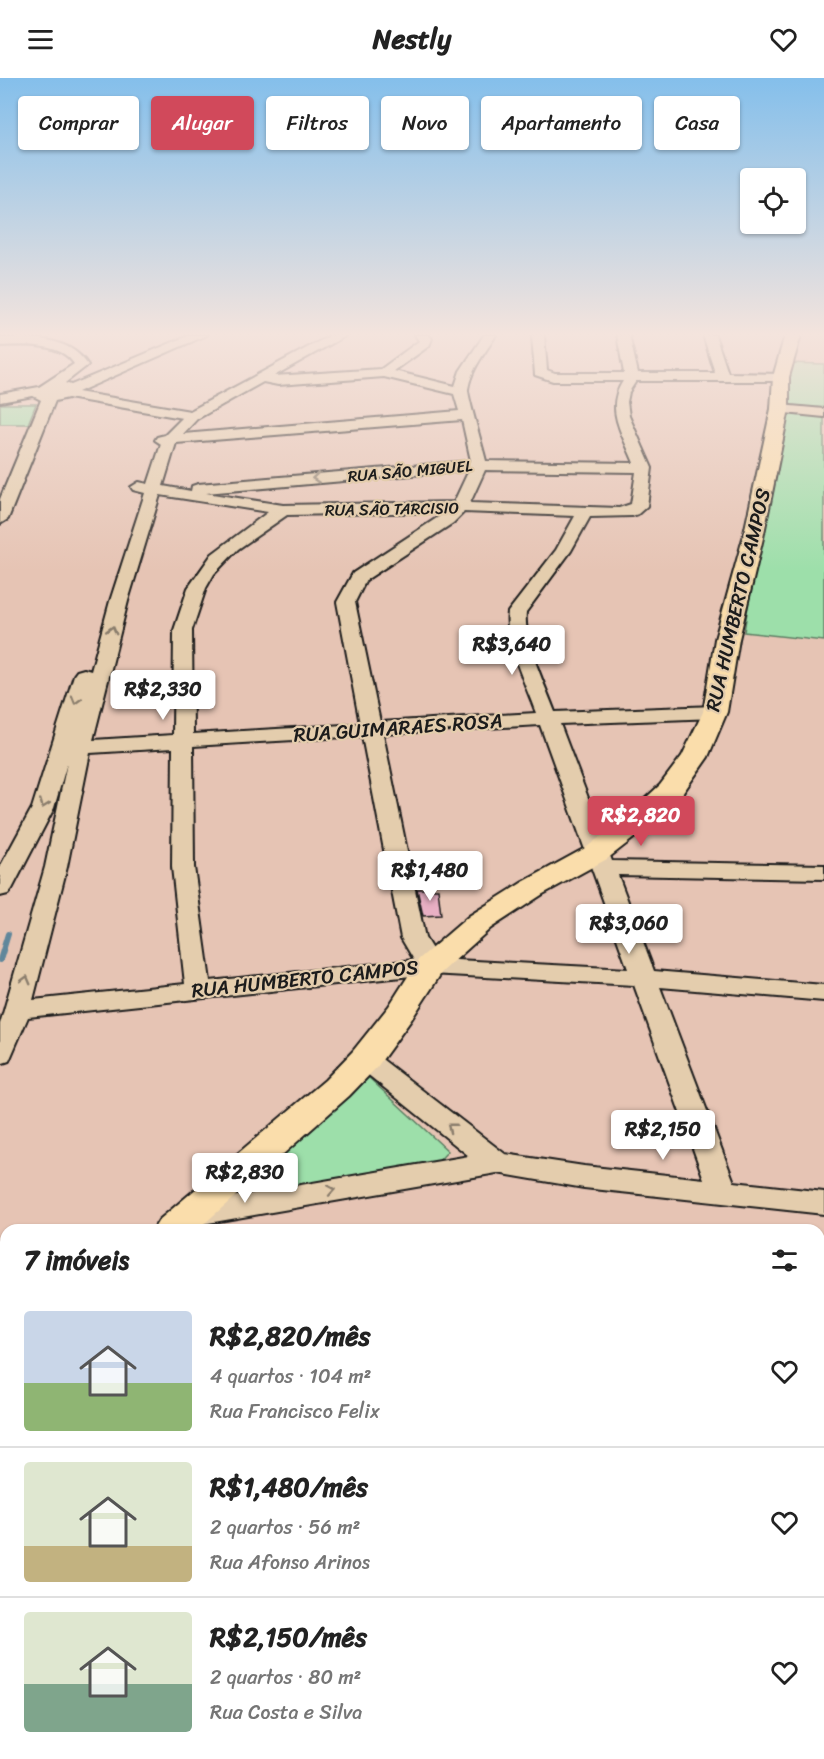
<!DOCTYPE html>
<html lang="pt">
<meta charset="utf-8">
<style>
:root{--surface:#fff;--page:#f6f6f6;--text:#222;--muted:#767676;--line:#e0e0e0;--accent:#d1495b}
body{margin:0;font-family:Sriracha,sans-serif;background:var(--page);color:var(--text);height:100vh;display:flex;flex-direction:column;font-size:22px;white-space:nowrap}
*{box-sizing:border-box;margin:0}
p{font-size:20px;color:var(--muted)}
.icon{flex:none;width:33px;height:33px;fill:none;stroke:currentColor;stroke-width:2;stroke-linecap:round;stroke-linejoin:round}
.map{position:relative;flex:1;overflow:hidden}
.details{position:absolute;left:0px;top:1146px;width:825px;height:536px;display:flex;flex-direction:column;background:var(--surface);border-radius:18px 18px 0 0;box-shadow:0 2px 4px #0004}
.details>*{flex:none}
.hud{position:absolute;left:18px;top:18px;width:789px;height:54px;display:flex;gap:12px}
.controls{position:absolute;left:740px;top:90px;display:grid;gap:12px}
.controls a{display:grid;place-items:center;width:66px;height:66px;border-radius:6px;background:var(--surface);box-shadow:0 2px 4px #0004;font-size:30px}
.price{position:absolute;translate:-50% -51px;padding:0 14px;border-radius:6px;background:#fff;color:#222;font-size:20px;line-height:39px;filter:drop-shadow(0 2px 3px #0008)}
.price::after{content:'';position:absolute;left:50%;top:36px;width:18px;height:14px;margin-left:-9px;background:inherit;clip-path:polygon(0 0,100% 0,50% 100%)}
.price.on{background:var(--accent);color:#fff}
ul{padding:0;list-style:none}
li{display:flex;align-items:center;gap:18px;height:150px;padding:0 24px}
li+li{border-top:2px solid var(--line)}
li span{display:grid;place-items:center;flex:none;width:168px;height:120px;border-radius:6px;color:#555}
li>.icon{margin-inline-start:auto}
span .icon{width:72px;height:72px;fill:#fffc;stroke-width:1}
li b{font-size:26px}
h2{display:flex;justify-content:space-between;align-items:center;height:72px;padding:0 24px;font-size:26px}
.pill{padding:0 21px;border-radius:6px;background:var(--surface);box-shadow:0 2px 4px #0004;font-size:21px;line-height:54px}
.pill.on{background:var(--accent);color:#fff}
header{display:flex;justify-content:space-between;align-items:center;height:78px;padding:0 24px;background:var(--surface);font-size:27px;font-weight:800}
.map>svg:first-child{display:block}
.green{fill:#9ddfaa;stroke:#5c7e63;stroke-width:1.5}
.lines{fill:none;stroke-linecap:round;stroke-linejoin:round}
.stream{stroke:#60879b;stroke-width:6}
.building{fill:#e9b0c4;stroke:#1c1c1c;stroke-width:1.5}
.minor-casing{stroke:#1c1c1c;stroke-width:4}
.major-casing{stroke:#1c1c1c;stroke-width:4}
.minor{fill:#e4cdad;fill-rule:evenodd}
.major{fill:#faddab;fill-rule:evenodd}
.oneway{stroke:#8a7d6c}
.labels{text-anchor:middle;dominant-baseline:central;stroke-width:4.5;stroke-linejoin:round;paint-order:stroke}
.far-street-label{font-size:16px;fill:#1c1c1c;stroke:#e4cdad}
.street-label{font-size:20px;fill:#1c1c1c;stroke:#e4cdad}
</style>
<header><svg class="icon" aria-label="menu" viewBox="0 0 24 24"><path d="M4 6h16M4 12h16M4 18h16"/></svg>Nestly<svg class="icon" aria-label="heart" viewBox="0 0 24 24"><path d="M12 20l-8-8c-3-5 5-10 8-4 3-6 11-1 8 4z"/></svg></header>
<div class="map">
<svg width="824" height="1681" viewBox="0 0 824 1681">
<rect width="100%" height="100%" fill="#e6c4b4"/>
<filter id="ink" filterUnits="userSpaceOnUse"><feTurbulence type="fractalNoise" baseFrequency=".0167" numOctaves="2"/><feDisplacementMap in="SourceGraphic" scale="12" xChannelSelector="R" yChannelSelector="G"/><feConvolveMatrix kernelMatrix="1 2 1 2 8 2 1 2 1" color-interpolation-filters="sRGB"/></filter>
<g filter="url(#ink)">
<!-- green -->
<path class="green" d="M 785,285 L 824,286 L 824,563 L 744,554 Z
M 36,326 L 28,346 L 0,346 L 0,326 Z
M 367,998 L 448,1073 L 433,1089 L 213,1125 Z"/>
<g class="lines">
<!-- stream -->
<path class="stream" d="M 0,882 L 8,856"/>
</g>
<!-- building -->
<path class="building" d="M 417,811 L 438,811 L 441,837 L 423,838 Z"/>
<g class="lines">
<!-- minor casing -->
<g class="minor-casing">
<path id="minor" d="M 190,257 L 207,257 L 78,314 L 190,333 L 331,257 L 347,257 L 274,298 L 381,291 L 419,263 L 415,257 L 429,257 L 432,261 L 429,268 L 394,293 L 455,308 L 460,293 L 484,257 L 496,257 C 486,274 471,291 468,311 C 467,316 483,370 486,383 L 634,385 C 623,357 604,331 623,303 L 553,303 L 535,297 L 532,257 L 544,257 L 547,292 L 555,295 L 624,295 L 617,257 L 629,257 L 638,295 L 715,295 L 703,257 L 715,257 L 728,295 L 786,296 L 788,299 L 781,303 L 636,303 L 629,314 L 627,324 L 629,338 L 652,390 L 647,428 L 638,436 L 632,438 L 590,439 L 571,473 L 526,534 C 523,563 545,606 555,634 L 715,628 L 722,630 L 725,634 L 722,638 L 715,640 L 560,646 L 612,783 L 824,787 L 824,801 L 618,797 L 654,893 L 824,907 L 824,923 L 660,909 L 734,1104 L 824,1114 L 824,1136 L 584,1110 L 497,1095 L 191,1148 L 180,1145 L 176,1137 L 180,1129 L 191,1126 L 469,1078 L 356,987 L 352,981 L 356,975 L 365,972 L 374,975 L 505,1076 L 584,1088 L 704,1101 L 634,907 L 430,896 L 28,939 L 9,983 L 0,986 L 0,946 L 45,789 L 67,685 L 54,730 L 12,811 L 8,816 L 0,818 L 0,789 L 32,730 L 74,597 L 77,593 L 84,591 L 91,593 L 110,523 L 145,415 L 133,412 L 131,409 L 139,404 L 148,406 L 161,366 L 155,362 L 157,359 L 165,357 L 182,340 L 68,320 L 55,323 L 8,441 L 0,446 L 0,421 L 41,322 L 33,318 L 0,324 L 0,316 L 39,309 L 74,286 C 60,264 23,267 0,268 L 0,260 C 31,259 69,258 88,287 L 65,305 L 71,307 ZM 384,299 L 454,316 L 459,333 L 183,356 L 197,341 L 263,304 L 278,307 ZM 462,342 L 471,383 L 198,406 L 192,408 L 191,413 L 163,408 L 176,365 ZM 469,392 L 454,424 L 283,427 L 206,415 ZM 485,392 L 636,394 L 631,426 L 619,430 L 470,425 ZM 160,417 L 268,434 L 212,476 L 188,510 L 174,552 L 173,657 L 93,662 L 128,523 ZM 446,434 L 353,495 L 337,524 L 360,646 L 193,656 L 192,552 L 206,510 L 214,496 L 238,471 L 287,437 ZM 464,434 L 575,438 L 556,472 L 508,534 C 504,563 526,607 536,635 L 380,644 L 355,524 L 366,502 L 453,445 ZM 540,647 L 628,891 L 438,881 L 425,860 L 383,656 ZM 362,658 L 401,860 L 414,882 L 210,903 L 194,789 L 193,668 ZM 173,670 L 172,789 L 185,906 L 33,922 L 67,789 L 90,675 Z
M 780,327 L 824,331 L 824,339 L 775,334 L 773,331 L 775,328 Z
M 819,1237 L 824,1237 L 824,1263 L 819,1263 Z
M 819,1347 L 824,1347 L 824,1377 L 819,1377 Z
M 6,1382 L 6,1412 L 0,1414 L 0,1384 Z
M 6,1563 L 6,1603 L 0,1606 L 0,1566 Z
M 824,1590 L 824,1628 L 819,1629 L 819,1591 Z
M 429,1676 L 532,1676 L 530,1681 L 427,1681 Z"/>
</g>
<!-- major casing -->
<g class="major-casing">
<path id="major" d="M 785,257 L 801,257 L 789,299 L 789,331 L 763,460 L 739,561 L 727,634 L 708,679 L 680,719 L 643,753 L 607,781 L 543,816 L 491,850 L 442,894 L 411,942 L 377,989 L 349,1018 L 197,1152 L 153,1152 L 159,1142 L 325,1002 L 353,973 L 389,928 L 419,881 L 469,838 L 523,804 L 587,769 L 623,741 L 660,707 L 682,678 L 703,634 L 715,561 L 743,460 L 771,331 L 773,299 Z
M 6,1269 L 6,1305 L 0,1307 L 0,1271 Z"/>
</g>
<!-- minor -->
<use href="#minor" class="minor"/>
<!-- major -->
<use href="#major" class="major"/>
</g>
<!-- one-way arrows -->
<defs><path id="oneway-chevron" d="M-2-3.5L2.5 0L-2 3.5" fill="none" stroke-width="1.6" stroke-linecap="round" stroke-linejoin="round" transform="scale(1.5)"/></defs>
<g class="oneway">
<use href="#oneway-chevron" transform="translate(316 400) rotate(175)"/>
<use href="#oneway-chevron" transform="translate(112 552) rotate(-75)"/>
<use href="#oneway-chevron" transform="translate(76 622) rotate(106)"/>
<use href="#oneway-chevron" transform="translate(44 726) rotate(111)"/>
<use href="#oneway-chevron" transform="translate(26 902) rotate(-75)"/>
<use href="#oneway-chevron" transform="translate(451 1049) rotate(-142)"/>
<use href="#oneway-chevron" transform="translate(331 1112) rotate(-10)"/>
</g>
</g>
<!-- sky -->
<linearGradient id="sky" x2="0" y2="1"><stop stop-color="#84bfeb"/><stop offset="0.52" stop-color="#f4e4dd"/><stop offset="1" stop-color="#f4e4dd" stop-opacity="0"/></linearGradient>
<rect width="824" height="493" fill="url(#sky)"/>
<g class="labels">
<!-- far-street labels -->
<g class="far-street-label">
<text transform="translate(410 393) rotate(-5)">RUA SÃO MIGUEL</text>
<text transform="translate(392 431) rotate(-1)">RUA SÃO TARCISIO</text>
</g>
<!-- street labels -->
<g class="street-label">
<text transform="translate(738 522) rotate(-77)">RUA HUMBERTO CAMPOS</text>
<text transform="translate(398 650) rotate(-4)">RUA GUIMARAES ROSA</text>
<text transform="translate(305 901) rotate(-6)">RUA HUMBERTO CAMPOS</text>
</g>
</g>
</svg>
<div class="controls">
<a><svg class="icon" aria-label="locate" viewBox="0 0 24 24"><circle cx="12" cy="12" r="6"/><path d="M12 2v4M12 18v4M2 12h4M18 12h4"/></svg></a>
</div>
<b class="price" style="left:512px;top:598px">R$3,640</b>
<b class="price" style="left:163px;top:643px">R$2,330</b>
<b class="price on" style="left:641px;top:769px">R$2,820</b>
<b class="price" style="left:430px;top:824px">R$1,480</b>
<b class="price" style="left:629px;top:877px">R$3,060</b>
<b class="price" style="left:663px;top:1083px">R$2,150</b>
<b class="price" style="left:245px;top:1126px">R$2,830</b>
<div class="hud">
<a class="pill">Comprar</a>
<a class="pill on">Alugar</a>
<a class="pill">Filtros</a>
<a class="pill">Novo</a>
<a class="pill">Apartamento</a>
<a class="pill">Casa</a>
</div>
<section class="details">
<h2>7 imóveis<svg class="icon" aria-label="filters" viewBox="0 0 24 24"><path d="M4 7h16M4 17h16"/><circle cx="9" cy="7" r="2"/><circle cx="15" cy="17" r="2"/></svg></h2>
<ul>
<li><span style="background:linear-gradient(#c9d6e8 60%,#8fb573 0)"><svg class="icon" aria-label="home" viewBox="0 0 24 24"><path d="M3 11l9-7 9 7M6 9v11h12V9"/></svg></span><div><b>R$2,820/mês</b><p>4 quartos · 104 m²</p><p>Rua Francisco Felix</p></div><svg class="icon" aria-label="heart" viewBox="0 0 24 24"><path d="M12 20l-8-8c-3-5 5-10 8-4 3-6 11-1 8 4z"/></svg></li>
<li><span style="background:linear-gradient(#dfe7d0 70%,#c2b280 0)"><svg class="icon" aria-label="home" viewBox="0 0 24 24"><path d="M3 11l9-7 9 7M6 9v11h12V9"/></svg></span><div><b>R$1,480/mês</b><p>2 quartos · 56 m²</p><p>Rua Afonso Arinos</p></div><svg class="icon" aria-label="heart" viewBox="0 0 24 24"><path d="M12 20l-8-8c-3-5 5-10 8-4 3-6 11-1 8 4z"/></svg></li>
<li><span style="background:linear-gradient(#dfe7d0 60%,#7fa58c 0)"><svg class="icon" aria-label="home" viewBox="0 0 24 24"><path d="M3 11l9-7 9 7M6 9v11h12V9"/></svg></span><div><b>R$2,150/mês</b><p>2 quartos · 80 m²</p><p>Rua Costa e Silva</p></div><svg class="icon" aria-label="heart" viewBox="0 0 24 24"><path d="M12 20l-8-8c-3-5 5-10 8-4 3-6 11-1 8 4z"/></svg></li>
</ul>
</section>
</div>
